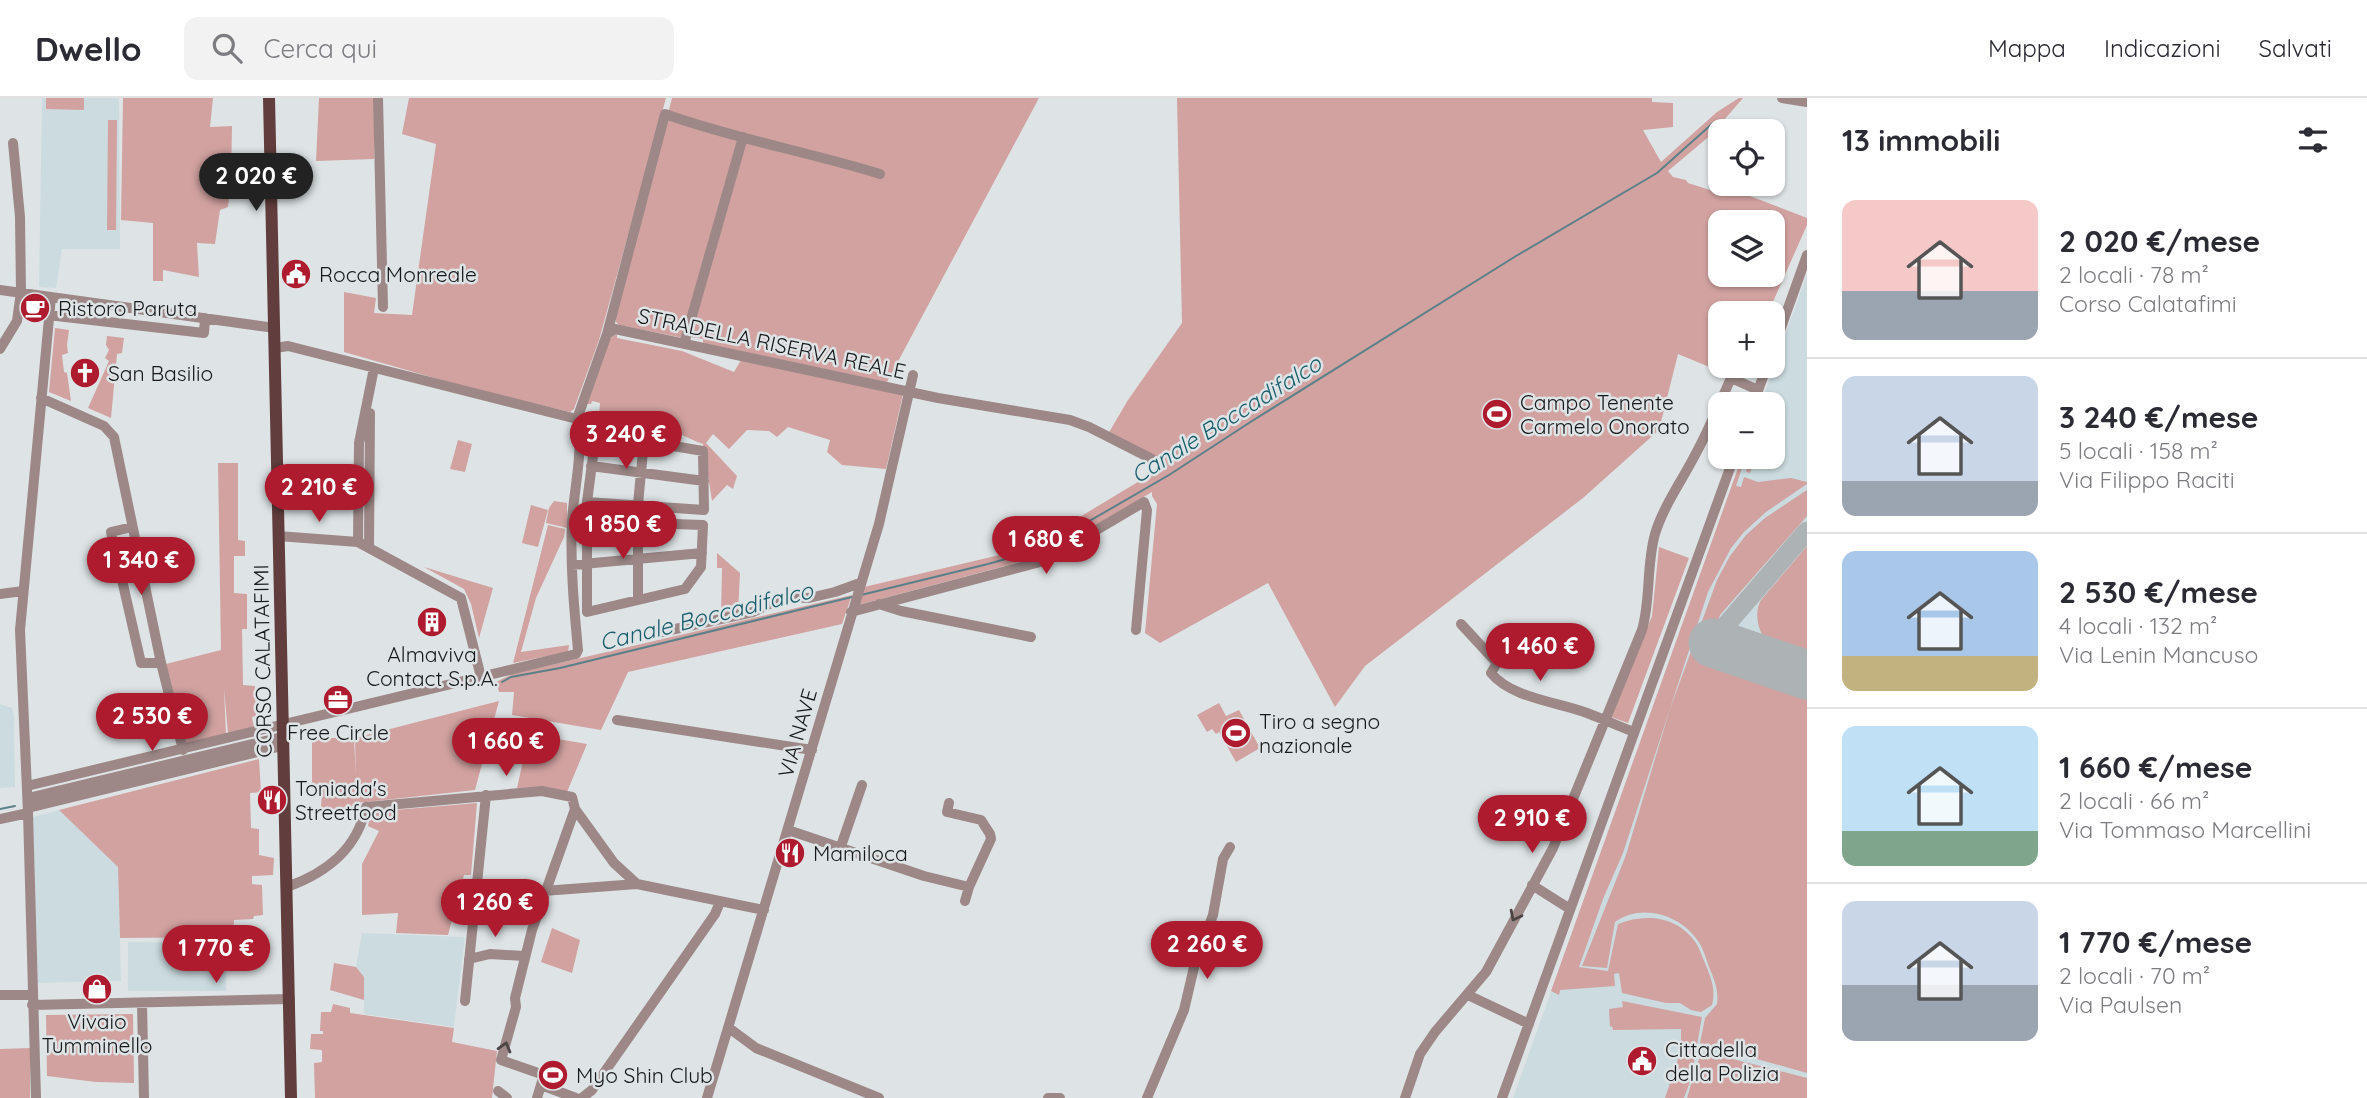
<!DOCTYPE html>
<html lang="it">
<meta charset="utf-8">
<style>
:root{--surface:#fff;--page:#f2f2f3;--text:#2b2b33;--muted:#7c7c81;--line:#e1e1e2;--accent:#af1b2e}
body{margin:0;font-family:Quicksand,sans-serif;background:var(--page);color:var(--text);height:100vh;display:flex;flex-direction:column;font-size:26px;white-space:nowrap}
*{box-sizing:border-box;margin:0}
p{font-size:23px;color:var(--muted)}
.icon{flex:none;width:38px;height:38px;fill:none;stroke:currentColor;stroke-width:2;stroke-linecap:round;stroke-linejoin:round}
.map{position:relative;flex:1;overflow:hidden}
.side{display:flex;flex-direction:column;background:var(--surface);width:560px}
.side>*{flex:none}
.fabs{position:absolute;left:1708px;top:21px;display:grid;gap:14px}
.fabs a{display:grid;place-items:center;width:77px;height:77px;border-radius:14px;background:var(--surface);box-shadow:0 2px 5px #0004;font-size:35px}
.price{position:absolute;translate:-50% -60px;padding:0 16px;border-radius:24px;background:var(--accent);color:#fff;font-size:23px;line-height:46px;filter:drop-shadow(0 2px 4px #0008)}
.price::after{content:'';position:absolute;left:50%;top:42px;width:21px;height:16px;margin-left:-10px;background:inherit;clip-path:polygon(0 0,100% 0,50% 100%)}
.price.on{background:#222;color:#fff}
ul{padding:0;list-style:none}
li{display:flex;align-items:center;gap:21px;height:175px;padding:0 35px}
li+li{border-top:2px solid var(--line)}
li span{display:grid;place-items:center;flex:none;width:196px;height:140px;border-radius:14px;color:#555}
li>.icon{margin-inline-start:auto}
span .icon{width:84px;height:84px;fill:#fffc;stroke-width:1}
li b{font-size:30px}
h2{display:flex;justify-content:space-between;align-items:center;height:84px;padding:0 35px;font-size:30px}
header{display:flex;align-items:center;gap:42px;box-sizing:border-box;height:98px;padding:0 35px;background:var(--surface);border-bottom:2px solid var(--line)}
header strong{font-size:33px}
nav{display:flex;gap:38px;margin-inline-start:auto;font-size:24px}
.search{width:490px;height:63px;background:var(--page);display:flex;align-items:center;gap:18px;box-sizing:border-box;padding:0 24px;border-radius:14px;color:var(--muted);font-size:26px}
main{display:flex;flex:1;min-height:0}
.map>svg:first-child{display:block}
.built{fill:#cbdbdf}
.green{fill:#d1a2a0;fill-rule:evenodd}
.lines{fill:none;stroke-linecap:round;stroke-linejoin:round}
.stream{stroke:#5b8089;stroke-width:2}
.taxiway{stroke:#adb2b4;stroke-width:19}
.runway{stroke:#adb2b4;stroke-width:49}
.minor{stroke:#9d8887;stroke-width:10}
.major{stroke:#613e3d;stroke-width:12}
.oneway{stroke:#4c4545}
.labels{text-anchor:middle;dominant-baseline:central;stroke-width:5;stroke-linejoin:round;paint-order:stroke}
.poi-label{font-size:21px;fill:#161819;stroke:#dee4e6;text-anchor:start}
.street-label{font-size:21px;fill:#161819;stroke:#dee4e6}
.water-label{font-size:23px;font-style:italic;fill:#185e6c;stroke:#dee4e6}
</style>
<header>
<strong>Dwello</strong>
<div class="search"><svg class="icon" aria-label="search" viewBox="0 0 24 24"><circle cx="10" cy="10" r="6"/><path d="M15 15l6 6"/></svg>Cerca qui</div>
<nav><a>Mappa</a><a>Indicazioni</a><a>Salvati</a></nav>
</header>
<main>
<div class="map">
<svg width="1807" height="1000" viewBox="0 0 1807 1000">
<rect width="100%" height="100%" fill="#dee4e6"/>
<!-- built -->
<path class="built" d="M 42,0 L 119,0 L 120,151 L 62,151 L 56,190 L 39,189 Z
M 1807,176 L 1807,1000 L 1513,1000 L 1742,359 L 1773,359 L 1773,306 L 1761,306 Z
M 0,606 L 12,610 L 14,618 L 15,689 L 0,690 Z
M 59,712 L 118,769 L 121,883 L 38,885 L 33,719 Z
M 362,835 L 465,839 L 454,929 L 364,916 L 364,879 L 356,869 Z
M 128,844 L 226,845 L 226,893 L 128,893 Z"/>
<!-- green -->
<path class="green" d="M 46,0 L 84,0 L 84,12 L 46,11 Z
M 123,0 L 213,0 L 210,29 L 232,28 L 231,82 L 228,109 L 220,112 L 215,146 L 197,145 L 199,179 L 163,172 L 163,183 L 153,183 L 153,125 L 121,122 Z
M 319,0 L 374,0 L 374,61 L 316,63 Z
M 409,0 L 666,0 L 599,242 L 574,311 L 570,314 L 483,294 L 344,254 L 344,194 L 376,200 L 374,215 L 412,217 L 436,46 L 402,36 Z
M 672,0 L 1039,0 L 887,284 L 703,246 L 703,241 L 684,238 L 683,240 L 619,227 L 616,224 L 616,217 Z
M 1177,0 L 1652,0 L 1652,4 L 1673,5 L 1673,29 L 1643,32 L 1661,64 L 1717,14 L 1739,0 L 1743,0 L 1712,36 L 1668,73 L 1673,79 L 1686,82 L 1688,85 L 1713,93 L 1716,85 L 1807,120 L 1807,127 L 1768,215 L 1720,215 L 1720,268 L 1735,268 L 1724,275 L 1678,256 L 1659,332 L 1583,400 L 1365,568 L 1335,609 L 1268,485 L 1160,545 L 1145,535 L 1157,406 L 1152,398 L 1152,394 L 1046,457 L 858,507 L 864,489 L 1008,455 L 1035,446 L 1161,370 L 1164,361 L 1127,348 L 1108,336 L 1128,302 L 1182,225 ZM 1720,124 L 1773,124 L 1773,177 L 1720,177 Z
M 108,22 L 117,22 L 116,132 L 107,132 Z
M 55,230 L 69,232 L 67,247 L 68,255 L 62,257 L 64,274 L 67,275 L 71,303 L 49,294 Z
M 617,236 L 617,240 L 682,253 L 734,274 L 741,262 L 903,296 L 886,371 L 842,367 L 827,354 L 830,342 L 788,329 L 777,339 L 769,333 L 747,332 L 729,351 L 713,336 L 706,345 L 737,378 L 733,391 L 727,387 L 712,403 L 703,346 C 675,335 636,311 607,327 L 599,317 L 600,305 L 592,303 L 591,306 L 587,306 L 610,240 Z
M 107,238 L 124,240 L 122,255 L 117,256 L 111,320 L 88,310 L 109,263 L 105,260 L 109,252 L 106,247 Z
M 458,342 L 472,346 L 465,374 L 450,371 Z
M 1742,359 L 1755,359 L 1750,375 L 1746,374 L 1749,366 L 1744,364 L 1736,388 L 1741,389 L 1744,379 L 1758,384 L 1791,380 L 1807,384 L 1807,386 L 1766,414 L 1744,434 L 1731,450 L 1708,494 L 1623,755 L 1603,801 L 1579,869 L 1608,873 L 1618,826 C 1645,815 1678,818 1696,845 C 1700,851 1702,859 1705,865 C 1711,880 1716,891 1712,907 L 1701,914 L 1691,912 L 1680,905 L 1666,905 L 1622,895 L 1619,875 L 1614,876 L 1615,888 L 1560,892 L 1559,897 L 1551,893 Z
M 218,365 L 238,365 L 238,442 L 245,443 L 245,458 L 234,458 L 234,495 L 247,496 L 247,531 L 242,531 L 243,587 L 255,588 L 256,618 L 252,619 L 254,630 L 228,636 L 224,590 L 226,638 L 187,648 L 166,566 L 221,552 Z
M 1807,392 L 1807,418 L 1720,517 L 1703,564 L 1807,600 L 1807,975 L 1700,945 L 1705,920 L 1717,906 C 1719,892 1714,881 1709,869 C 1706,860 1703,850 1698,843 C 1680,816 1641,805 1615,824 L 1607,870 L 1582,868 L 1626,757 L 1670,611 L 1717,482 L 1730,458 L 1746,437 L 1765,420 Z
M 554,403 L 567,405 L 567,430 L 546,425 L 549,410 Z
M 531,407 L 548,412 L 538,449 L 522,445 Z
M 548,427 L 565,431 L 564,439 L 536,500 L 521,554 L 569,547 L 568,554 L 513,565 Z
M 1807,448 L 1807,557 C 1796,553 1778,551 1769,544 C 1757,536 1754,513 1761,502 Z
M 1659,449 L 1689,460 L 1628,625 L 1611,619 L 1652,518 Z
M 717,455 L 740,475 L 738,515 L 721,520 L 722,470 L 717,470 Z
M 424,469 L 493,490 L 479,540 L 471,506 L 464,491 Z
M 852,497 L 842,526 L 628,574 L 601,632 L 512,617 L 514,594 L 499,594 L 496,584 L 512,576 Z
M 499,603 L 475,692 L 357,705 L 357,713 L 321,710 L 322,691 L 312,690 L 312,640 L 354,640 L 356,678 L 355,640 Z
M 1219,605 L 1226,618 L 1239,612 L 1260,650 L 1236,664 L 1219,634 L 1216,636 L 1212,631 L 1207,634 L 1197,617 Z
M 529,636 L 587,646 L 567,694 L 547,689 L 517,690 Z
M 259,661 L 261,694 L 250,695 L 251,730 L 259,731 L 259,757 L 274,760 L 273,777 L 252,778 L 252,786 L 262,787 L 263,817 L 254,818 L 253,821 L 234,822 L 233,839 L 120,840 L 118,769 L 59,712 Z
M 477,705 L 471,777 L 464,777 L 448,837 L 396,835 L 398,815 L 362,817 L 362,766 L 379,733 L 368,728 L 371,714 Z
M 552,830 L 580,842 L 572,875 L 541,864 Z
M 334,865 L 356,869 L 364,879 L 364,902 L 330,892 Z
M 1622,903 L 1702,919 L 1691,981 L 1684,1000 L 1665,1000 L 1681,952 L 1681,931 L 1613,932 L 1612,928 L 1610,929 L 1609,911 L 1623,909 Z
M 333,906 L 350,910 L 350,915 L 454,930 L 452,944 L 497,953 L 492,1000 L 315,1000 L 314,965 L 322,964 L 322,952 L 310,951 L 311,936 L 323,936 L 323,933 L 320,933 L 321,914 L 331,914 Z
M 133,916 L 134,985 L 96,984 L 47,978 L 46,917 Z
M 30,950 L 30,1000 L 0,1000 L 0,951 Z
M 1705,954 L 1807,980 L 1807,1000 L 1687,1000 C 1692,987 1695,961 1705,954 Z"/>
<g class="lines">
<!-- stream -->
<path class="stream" d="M 861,497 L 988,466 L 1041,451 L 1169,377 L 1252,323 L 1516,158 L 1657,75 L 1713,25
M 502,584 L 511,579 L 560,570 L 852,499
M 0,711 L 15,708"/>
<!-- taxiway -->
<path class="taxiway" d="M 1719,547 L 1726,527 L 1807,433"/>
<!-- runway -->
<path class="runway" d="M 1713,545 L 1807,577"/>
<!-- minor -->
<path class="minor" d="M 378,0 L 383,209
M 1782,0 L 1807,4
M 0,192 L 275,230
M 48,217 L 204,235 L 205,220
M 607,236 L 665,16 C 735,41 809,54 880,76
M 684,246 L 743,39
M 275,250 L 288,248 L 577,321
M 0,251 L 17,223 L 21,194 L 20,119 L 13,45
M 1773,252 L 1807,157
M 41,300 L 104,328 L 114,339 L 161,565 L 183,652
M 1753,306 L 1767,268
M 577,321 L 607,236 L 615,231 L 938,300 L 1070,322 L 1089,329 L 1152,361
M 596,335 L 703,353 L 704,412 L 587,404 Z
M 591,368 L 704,383
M 638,406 L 644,343
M 587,423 L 703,427 L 701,469 L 685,491 L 587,514 Z
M 638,425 L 638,502
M 132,429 L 111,434 L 141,565 L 161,565
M 278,438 L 358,444 L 461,500 L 481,579
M 358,444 L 359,345 L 374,270
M 369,450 L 370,315
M 572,467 L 702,455
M 0,496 L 23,493
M 879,506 L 901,513 L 1031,539
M 851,514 L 1044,463 L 1144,404 L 1147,412 L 1136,532
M 1461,526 L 1497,565 L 1491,575 C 1511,600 1558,604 1587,615 C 1603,621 1618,628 1634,634
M 657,535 L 753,514 L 784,499 L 809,500 L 835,494 L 860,485
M 617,622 L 812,652
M 27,688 L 576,556 L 578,552 C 574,509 570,466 572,423 C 574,390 584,353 577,321
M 28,700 L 282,639
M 949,705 L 947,714 L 981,722 L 990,736 L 991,741 L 969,789 L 965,803
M 28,710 L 282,648
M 0,721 L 28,715
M 788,732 L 924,778 L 969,789
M 840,751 L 862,687
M 477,786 L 530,794 L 637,786
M 1532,787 L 1570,811
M 287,789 C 326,775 357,752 366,709 L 542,693 L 572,699 L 575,711 L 614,765 L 637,786 L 764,812
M 469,861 L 490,856 L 524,858
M 0,897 L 32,897
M 1468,897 L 1529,926
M 465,903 L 486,697
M 142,905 L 144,1000
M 32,907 L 290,901
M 729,930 L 756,950 L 879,1000
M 541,987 L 576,1000
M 498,993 L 507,1000
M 36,1000 L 28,715 L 20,532 L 51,199
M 537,1000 L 544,977 L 501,962 L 516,909 L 515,900 L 532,832 L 575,711
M 582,1000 L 592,992 L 715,816 L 720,804
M 707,1000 L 879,426 L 913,277
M 1048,1000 L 1060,1000
M 1147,1000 L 1184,912 L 1195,865 L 1213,817 L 1223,761 L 1230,749
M 1405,1000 L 1420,956 L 1435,934 L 1486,874 L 1553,750 L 1642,532 C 1651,501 1646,468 1655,436 C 1663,409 1681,384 1694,359 C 1708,334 1719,307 1731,280 L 1758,292
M 1502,1000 L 1734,359"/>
<!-- major -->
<path class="major" d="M 269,0 L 291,1000"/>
</g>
<!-- one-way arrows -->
<defs><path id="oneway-chevron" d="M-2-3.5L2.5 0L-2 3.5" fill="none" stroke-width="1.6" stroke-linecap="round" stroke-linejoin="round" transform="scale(1.75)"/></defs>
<g class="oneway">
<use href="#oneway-chevron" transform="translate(1515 818) rotate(117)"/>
<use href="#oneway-chevron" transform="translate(505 949) rotate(-74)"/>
</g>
<!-- icons -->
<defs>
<g id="civic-disc" transform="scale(1.575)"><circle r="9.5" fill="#af1b2e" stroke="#dee4e6"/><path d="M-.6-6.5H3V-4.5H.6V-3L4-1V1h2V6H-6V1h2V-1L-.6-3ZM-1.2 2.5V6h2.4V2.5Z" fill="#fff"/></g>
<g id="cafe-disc" transform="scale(1.575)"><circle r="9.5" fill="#af1b2e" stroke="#dee4e6"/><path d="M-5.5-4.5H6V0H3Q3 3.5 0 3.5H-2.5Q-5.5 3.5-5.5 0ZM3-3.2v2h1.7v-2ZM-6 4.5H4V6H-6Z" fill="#fff"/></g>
<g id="church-disc" transform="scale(1.575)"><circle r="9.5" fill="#af1b2e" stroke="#dee4e6"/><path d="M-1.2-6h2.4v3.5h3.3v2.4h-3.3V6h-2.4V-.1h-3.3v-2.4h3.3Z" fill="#fff"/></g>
<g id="stadium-disc" transform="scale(1.575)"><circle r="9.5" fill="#af1b2e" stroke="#dee4e6"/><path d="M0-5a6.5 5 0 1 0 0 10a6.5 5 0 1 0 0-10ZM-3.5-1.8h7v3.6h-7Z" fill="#fff"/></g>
<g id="building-disc" transform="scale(1.575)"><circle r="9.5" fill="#af1b2e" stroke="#dee4e6"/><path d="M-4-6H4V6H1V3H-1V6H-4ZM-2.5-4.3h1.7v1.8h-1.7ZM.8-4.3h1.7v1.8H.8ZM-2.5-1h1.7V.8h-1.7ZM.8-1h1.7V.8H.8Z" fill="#fff"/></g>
<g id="office-disc" transform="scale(1.575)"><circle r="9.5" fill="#af1b2e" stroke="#dee4e6"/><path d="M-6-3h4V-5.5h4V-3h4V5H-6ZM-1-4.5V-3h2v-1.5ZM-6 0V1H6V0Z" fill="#fff"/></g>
<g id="restaurant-disc" transform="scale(1.575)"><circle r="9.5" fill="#af1b2e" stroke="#dee4e6"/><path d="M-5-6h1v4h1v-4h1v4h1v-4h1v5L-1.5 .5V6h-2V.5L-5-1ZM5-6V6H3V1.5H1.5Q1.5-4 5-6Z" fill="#fff"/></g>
<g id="shop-disc" transform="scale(1.575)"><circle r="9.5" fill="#af1b2e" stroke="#dee4e6"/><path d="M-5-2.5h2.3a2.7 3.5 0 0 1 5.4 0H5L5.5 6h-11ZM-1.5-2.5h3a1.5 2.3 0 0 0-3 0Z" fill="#fff"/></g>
</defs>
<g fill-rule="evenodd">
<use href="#civic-disc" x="296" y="176"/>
<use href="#cafe-disc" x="35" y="210"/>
<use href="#church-disc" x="85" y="275"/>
<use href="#stadium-disc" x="1497" y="316"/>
<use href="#building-disc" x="432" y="524"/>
<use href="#office-disc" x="338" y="602"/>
<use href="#stadium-disc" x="1236" y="635"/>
<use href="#restaurant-disc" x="272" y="702"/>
<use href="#restaurant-disc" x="790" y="755"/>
<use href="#shop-disc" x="97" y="891"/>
<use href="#civic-disc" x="1642" y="963"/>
<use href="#stadium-disc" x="553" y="977"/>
</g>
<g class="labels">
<!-- poi labels -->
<g class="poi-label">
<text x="319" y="176">Rocca Monreale</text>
<text x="58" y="210">Ristoro Paruta</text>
<text x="108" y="275">San Basilio</text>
<text x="1520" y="304">Campo Tenente<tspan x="1520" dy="24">Carmelo Onorato</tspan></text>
<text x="432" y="556" text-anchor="middle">Almaviva<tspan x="432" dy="24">Contact S.p.A.</tspan></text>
<text x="1259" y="623">Tiro a segno<tspan x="1259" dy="24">nazionale</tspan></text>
<text x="338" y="634" text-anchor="middle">Free Circle</text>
<text x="295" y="690">Toniada's<tspan x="295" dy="24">Streetfood</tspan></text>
<text x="813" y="755">Mamiloca</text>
<text x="97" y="923" text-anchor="middle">Vivaio<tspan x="97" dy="24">Tumminello</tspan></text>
<text x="1665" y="951">Cittadella<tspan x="1665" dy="24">della Polizia</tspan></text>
<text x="576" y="977">Myo Shin Club</text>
</g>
<!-- street labels -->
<g class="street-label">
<text transform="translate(772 245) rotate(12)">STRADELLA RISERVA REALE</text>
<text transform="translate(262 563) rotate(-91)">CORSO CALATAFIMI</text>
<text transform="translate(797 635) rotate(-74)">VIA NAVE</text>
</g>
<!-- water labels -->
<g class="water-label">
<text transform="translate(1226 321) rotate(-32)">Canale Boccadifalco</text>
<text transform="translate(706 518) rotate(-14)">Canale Boccadifalco</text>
</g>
</g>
</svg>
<div class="fabs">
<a><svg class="icon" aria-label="locate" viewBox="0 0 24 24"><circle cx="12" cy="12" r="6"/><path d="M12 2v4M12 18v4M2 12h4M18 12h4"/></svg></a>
<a><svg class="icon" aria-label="layers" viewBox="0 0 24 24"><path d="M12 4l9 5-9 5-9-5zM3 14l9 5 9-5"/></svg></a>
<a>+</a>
<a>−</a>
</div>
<b class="price on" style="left:256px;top:115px">2 020 €</b>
<b class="price" style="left:626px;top:373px">3 240 €</b>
<b class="price" style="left:319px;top:426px">2 210 €</b>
<b class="price" style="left:623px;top:463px">1 850 €</b>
<b class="price" style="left:1046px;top:478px">1 680 €</b>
<b class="price" style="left:141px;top:499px">1 340 €</b>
<b class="price" style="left:1540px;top:585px">1 460 €</b>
<b class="price" style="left:152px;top:655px">2 530 €</b>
<b class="price" style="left:506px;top:680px">1 660 €</b>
<b class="price" style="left:1532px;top:757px">2 910 €</b>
<b class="price" style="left:495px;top:841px">1 260 €</b>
<b class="price" style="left:1207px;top:883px">2 260 €</b>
<b class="price" style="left:216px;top:887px">1 770 €</b>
</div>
<section class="side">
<h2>13 immobili<svg class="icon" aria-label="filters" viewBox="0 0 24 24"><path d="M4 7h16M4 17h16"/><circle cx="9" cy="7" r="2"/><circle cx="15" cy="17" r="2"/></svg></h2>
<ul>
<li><span style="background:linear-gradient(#f6c9c9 65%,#9aa5b1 0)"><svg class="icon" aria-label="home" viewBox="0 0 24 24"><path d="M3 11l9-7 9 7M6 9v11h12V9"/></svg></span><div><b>2 020 €/mese</b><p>2 locali · 78 m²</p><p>Corso Calatafimi</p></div></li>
<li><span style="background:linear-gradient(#c9d6e8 75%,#9aa5b1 0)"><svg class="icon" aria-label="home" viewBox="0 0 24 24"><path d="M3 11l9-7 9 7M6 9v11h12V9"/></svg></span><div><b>3 240 €/mese</b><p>5 locali · 158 m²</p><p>Via Filippo Raciti</p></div></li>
<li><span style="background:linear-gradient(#a9c7e8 75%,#c2b280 0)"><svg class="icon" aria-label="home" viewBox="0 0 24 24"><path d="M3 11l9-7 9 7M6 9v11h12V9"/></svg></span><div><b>2 530 €/mese</b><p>4 locali · 132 m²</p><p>Via Lenin Mancuso</p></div></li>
<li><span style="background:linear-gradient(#bfe0f5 75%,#7fa58c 0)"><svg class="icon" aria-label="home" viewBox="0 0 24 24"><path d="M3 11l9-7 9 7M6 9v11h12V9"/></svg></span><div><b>1 660 €/mese</b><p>2 locali · 66 m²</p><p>Via Tommaso Marcellini</p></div></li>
<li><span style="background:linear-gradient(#c9d6e8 60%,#9aa5b1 0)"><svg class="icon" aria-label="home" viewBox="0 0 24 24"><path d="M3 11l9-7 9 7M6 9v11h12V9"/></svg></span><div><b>1 770 €/mese</b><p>2 locali · 70 m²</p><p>Via Paulsen</p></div></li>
</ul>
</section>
</main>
